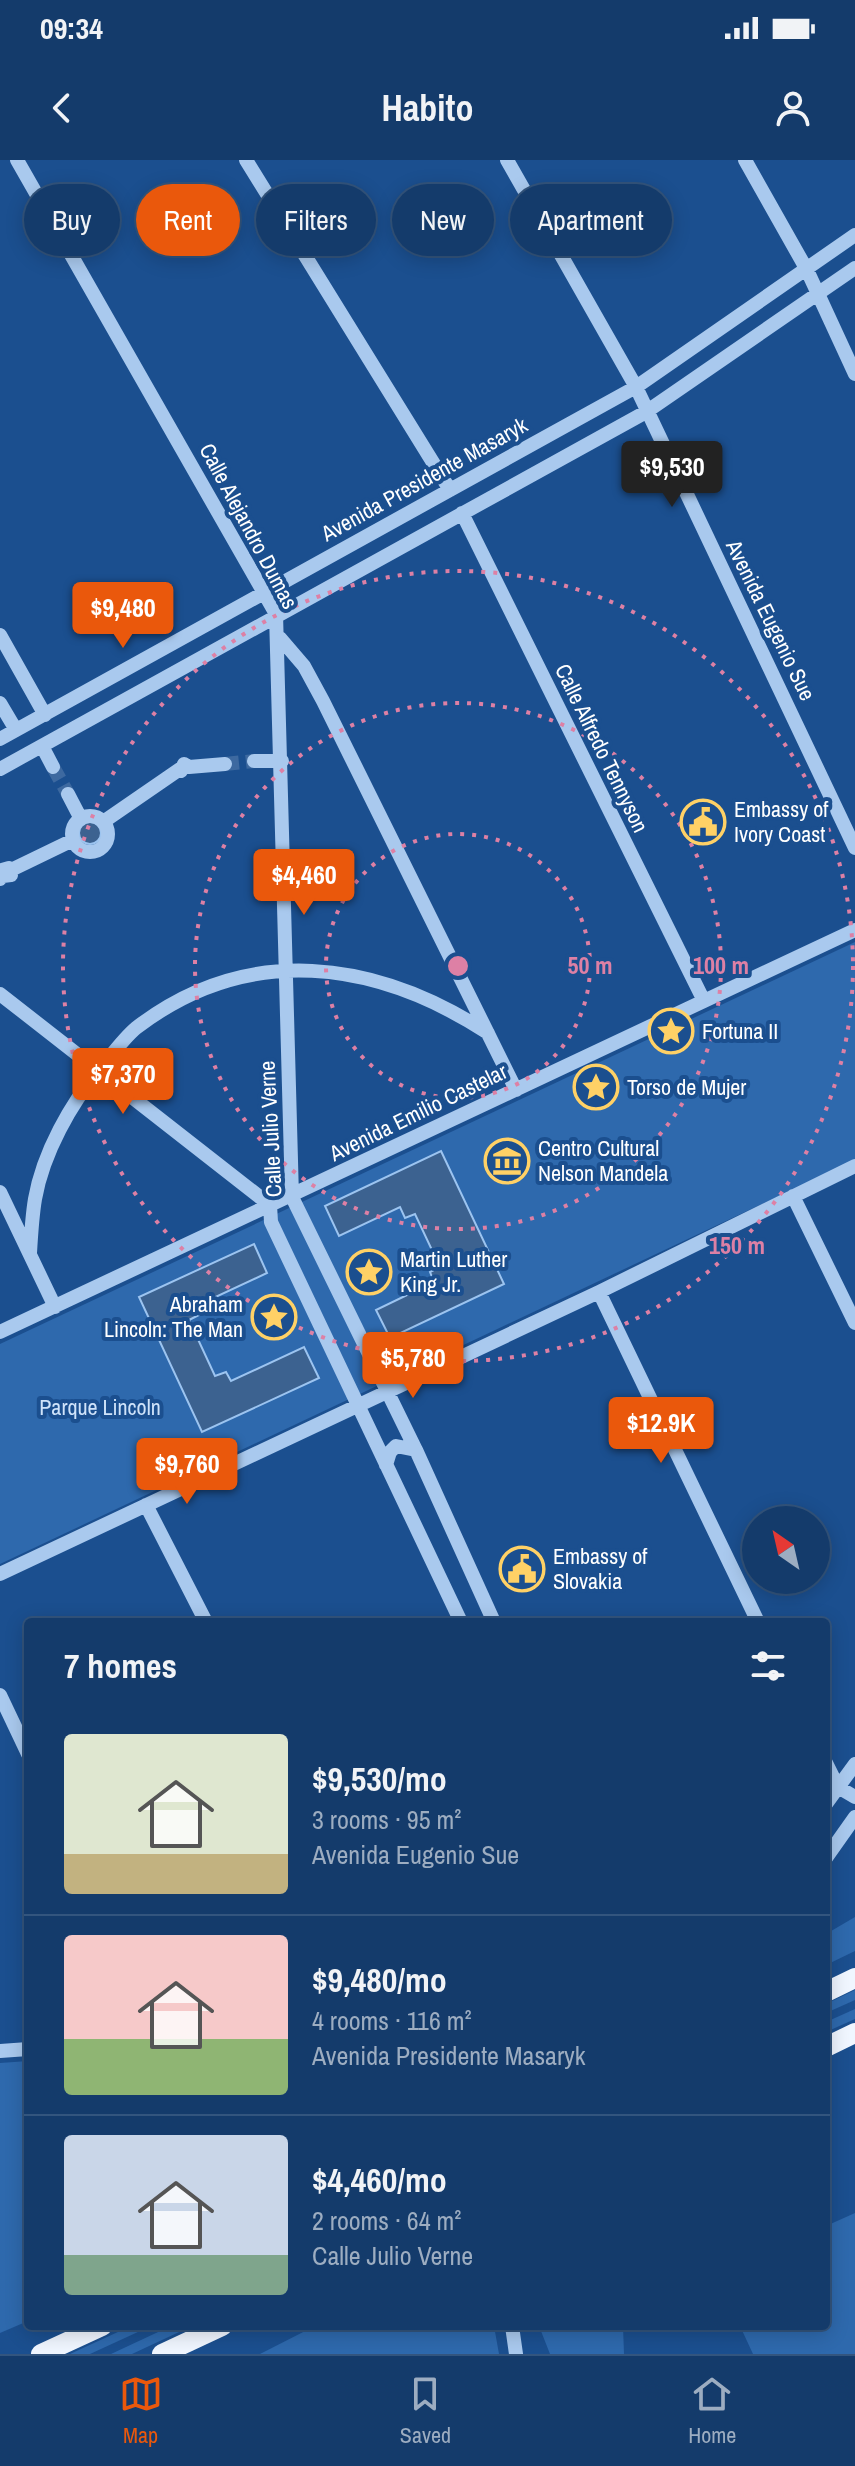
<!DOCTYPE html>
<meta charset="utf-8">
<style>
:root{--surface:#143b6b;--page:#214673;--text:#f1f3f6;--muted:#9dadc1;--line:#33557e;--accent:#ea580c}
body{margin:0;font-family:"Archivo Narrow",sans-serif;background:var(--page);color:var(--text);height:100vh;display:flex;flex-direction:column;font-size:30px;white-space:nowrap}
*{box-sizing:border-box;margin:0}
p{font-size:26px;color:var(--muted)}
.icon{flex:none;width:44px;height:44px;fill:none;stroke:currentColor;stroke-width:2;stroke-linecap:round;stroke-linejoin:round}
.map{position:relative;flex:1;overflow:hidden}
.panel{position:absolute;left:24px;top:1458px;width:806px;height:712px;display:flex;flex-direction:column;background:var(--surface);border-radius:8px;box-shadow:0 4px 20px #0003,0 0 0 2px var(--line)}
.panel>*{flex:none}
.guide{position:absolute;left:24px;top:24px;width:808px;height:72px;display:flex;gap:16px}
.needle{width:52px;rotate:326deg}
.buttons{position:absolute;left:742px;top:1346px;display:grid;gap:16px}
.buttons a{display:grid;place-items:center;width:88px;height:88px;border-radius:50%;background:var(--surface);box-shadow:0 4px 20px #0003,0 0 0 2px var(--line);font-size:40px}
.price{position:absolute;translate:-50% -68px;padding:0 18px;border-radius:8px;background:var(--accent);color:#fff;font-size:26px;line-height:52px;filter:drop-shadow(0 2px 4px #0008)}
.price::after{content:'';position:absolute;left:50%;top:48px;width:24px;height:18px;margin-left:-12px;background:inherit;clip-path:polygon(0 0,100% 0,50% 100%)}
.price.current{background:#222;color:#fff}
ul{padding:0;list-style:none}
li{display:flex;align-items:center;gap:24px;height:200px;padding:0 40px}
li+li{border-top:2px solid var(--line)}
li span{display:grid;place-items:center;flex:none;width:224px;height:160px;border-radius:8px;color:#555}
li>.icon{margin-inline-start:auto}
span .icon{width:96px;height:96px;fill:#fffc;stroke-width:1}
li b{font-size:34px}
h2{display:flex;justify-content:space-between;align-items:center;height:96px;padding:0 40px;font-size:34px}
.chip{padding:0 28px;border-radius:36px;background:var(--surface);box-shadow:0 4px 20px #0003,0 0 0 2px var(--line);font-size:28px;line-height:72px}
.chip.current{background:var(--accent);color:#fff}
.status{display:flex;justify-content:space-between;align-items:center;height:56px;padding:0 40px;background:var(--surface);direction:ltr}
.status svg{height:22px;fill:currentColor}
header{display:flex;justify-content:space-between;align-items:center;height:104px;padding:0 40px;background:var(--surface);font-size:36px;font-weight:700}
.tabs{display:flex;justify-content:space-around;align-items:center;height:112px;border-top:2px solid var(--line);background:var(--surface);font-size:22px;color:var(--muted)}
.tabs a{display:grid;justify-items:center;gap:4px}
.tabs .current{color:var(--accent)}
.map>svg:first-child{display:block}
.green{fill:#2e69ad}
.water{fill:#3c6290;stroke:#9cc4f0;stroke-width:2}
.lines{fill:none;stroke-linecap:round;stroke-linejoin:round}
.minor-tunnel{stroke:#3d69a0;stroke-width:14;stroke-dasharray:14 7;stroke-linecap:butt}
.minor{stroke:#a9c9ee;stroke-width:14}
.major{stroke:#f0f6ff;stroke-width:20}
.ring{fill:none;stroke:#dd80a5;stroke-width:4;stroke-dasharray:4 8}
.labels{text-anchor:middle;dominant-baseline:central;stroke-width:8;stroke-linejoin:round;paint-order:stroke}
.street-label{font-size:22px;fill:#fff;stroke:#1b4f8f}
.poi-label{font-size:22px;fill:#fff;stroke:#1b4f8f;text-anchor:start}
.park-label{font-size:22px;fill:#cfe3fa;stroke:#1b4f8f}
.centre{fill:#dd80a5;stroke:#1b4f8f;stroke-width:4}
.ring-label{font-size:24px;text-anchor:middle;font-weight:bold;fill:#dd80a5;stroke:#1b4f8f;stroke-width:8;stroke-linejoin:round;paint-order:stroke}
</style>
<div class="status"><b>09:34</b><svg viewBox="0 0 49 12"><path d="M0 12V9h3v3zM5 12V6h3v6zM10 12V3h3v9zM15 12V0h3v12zM26 1h20v11H26zM47 4h2v5h-2z"/></svg></div>
<header><svg class="icon" aria-label="back" viewBox="0 0 24 24"><path d="M15 5l-7 7 7 7"/></svg>Habito<svg class="icon" aria-label="person" viewBox="0 0 24 24"><circle cx="12" cy="8" r="4"/><path d="M4 21q1-7 8-7t8 7"/></svg></header>
<div class="map">
<svg width="855" height="2194" viewBox="0 0 855 2194">
<rect width="100%" height="100%" fill="#1b4f8f"/>
<!-- green -->
<path class="green" d="M 855,782 L 855,1000 L 0,1404 L 0,1184 Z
M 855,1757 L 855,1791 L 826,1805 L 826,1774 Z
M 855,1830 L 855,1840 L 826,1853 L 826,1844 Z
M 855,1849 L 855,1859 L 826,1872 L 826,1862 Z
M 28,1901 L 28,2161 L 0,2173 L 0,1903 Z
M 855,2053 L 855,2194 L 753,2194 L 740,2166 L 826,2166 L 826,2066 Z
M 131,2166 L 151,2166 L 90,2194 L 70,2194 Z
M 171,2166 L 192,2166 L 132,2194 L 111,2194 Z
M 315,2166 L 494,2166 L 499,2194 L 260,2194 Z
M 539,2166 L 623,2166 L 624,2194 L 550,2194 Z"/>
<!-- water -->
<path class="water" d="M79 673a11 11 0 1 1 22 0a11 11 0 1 1-22 0Z
M 441,991 L 504,1124 L 390,1178 L 376,1150 L 434,1122 L 430,1112 L 440,1107 L 415,1054 L 405,1058 L 400,1047 L 339,1076 L 325,1046 Z
M 254,1084 L 267,1113 L 196,1146 L 199,1155 L 189,1160 L 215,1216 L 226,1212 L 231,1221 L 304,1187 L 319,1218 L 202,1272 L 139,1137 Z"/>
<g class="lines">
<!-- minor-tunnel -->
<path class="minor-tunnel" d="M 225,604 L 254,601
M 53,607 L 68,634"/>
<!-- minor -->
<path class="minor" d="M 17,0 L 276,454 L 292,1037 L 416,1290 L 494,1462
M 246,0 L 450,330
M 507,0 L 636,227 L 855,688
M 745,0 L 807,110 L 855,214
M 462,353 L 704,841
M 0,475 L 45,555
M 280,478 L 304,506 L 323,541 L 516,930
M 0,543 L 16,570
M 0,579 L 636,227 L 855,75
M 42,586 L 53,607
M 254,601 L 282,601
M 0,609 L 646,252 L 855,108
M 181,611 L 184,604 L 189,607 L 225,604
M 68,634 L 81,659
M72 674a18 18 0 1 1 36 0a18 18 0 1 1-36 0Z
M 103,662 L 180,609
M 11,710 L 73,680
M 0,719 L 2,710 L 9,708 L 11,715 L 3,716
M 0,834 L 270,1045
M 0,1032 L 55,1147
M 793,1036 L 855,1163
M 270,1045 L 271,1062 L 461,1462
M 30,1093 C 31,1075 32,1057 35,1039 C 43,993 71,943 100,909 C 111,896 123,879 136,868 C 248,782 376,800 488,873
M 599,1132 L 758,1462
M 0,1172 L 855,770
M 386,1305 L 390,1292 L 396,1286 L 416,1290
M 146,1345 L 206,1462
M 0,1414 L 599,1132 L 855,1006
M 0,1535 L 28,1594
M 826,1603 L 838,1627 L 855,1637
M 826,1644 L 855,1604
M 826,1698 L 855,1657
M 0,1891 L 28,1889
M 512,2166 L 516,2194"/>
<!-- major -->
<path class="major" d="M 826,1832 L 855,1818
M 826,1887 L 855,1873
M 41,2194 L 102,2166
M 162,2194 L 222,2166"/>
</g>
<!-- distance rings -->
<g class="ring">
<circle cx="458" cy="806" r="132"/>
<circle cx="458" cy="806" r="263"/>
<circle cx="458" cy="806" r="395"/>
</g>
<!-- icons -->
<defs>
<g id="civic-ring" transform="scale(2.3)"><circle r="9.5" fill="#1b4f8f" stroke="#ffd166" stroke-width="1.5"/><path d="M-.6-6.5H3V-4.5H.6V-3L4-1V1h2V6H-6V1h2V-1L-.6-3ZM-1.2 2.5V6h2.4V2.5Z" fill="#ffd166"/></g>
<g id="sight-ring" transform="scale(2.3)"><circle r="9.5" fill="#1b4f8f" stroke="#ffd166" stroke-width="1.5"/><path d="M0-6L1.8-2.2L6-1.7L2.9 1.2L3.7 5.4L0 3.3L-3.7 5.4L-2.9 1.2L-6-1.7L-1.8-2.2Z" fill="#ffd166"/></g>
<g id="museum-ring" transform="scale(2.3)"><circle r="9.5" fill="#1b4f8f" stroke="#ffd166" stroke-width="1.5"/><path d="M0-6L6-3V-2H-6V-3ZM-5-1h2V3h-2ZM-1-1h2V3h-2ZM3-1h2V3H3ZM-6 4H6V6H-6Z" fill="#ffd166"/></g>
</defs>
<g fill-rule="evenodd">
<use href="#civic-ring" x="703" y="662"/>
<use href="#sight-ring" x="671" y="871"/>
<use href="#sight-ring" x="596" y="927"/>
<use href="#museum-ring" x="507" y="1001"/>
<use href="#sight-ring" x="369" y="1112"/>
<use href="#sight-ring" x="274" y="1157"/>
<use href="#civic-ring" x="522" y="1409"/>
</g>
<g class="labels">
<!-- street labels -->
<g class="street-label">
<text transform="translate(424 319) rotate(-29)">Avenida Presidente Masaryk</text>
<text transform="translate(249 366) rotate(62)">Calle Alejandro Dumas</text>
<text transform="translate(771 460) rotate(64)">Avenida Eugenio Sue</text>
<text transform="translate(602 588) rotate(64)">Calle Alfredo Tennyson</text>
<text transform="translate(418 952) rotate(-26)">Avenida Emilio Castelar</text>
<text transform="translate(270 969) rotate(-93)">Calle Julio Verne</text>
</g>
<!-- poi labels -->
<g class="poi-label">
<text x="734" y="649">Embassy of<tspan x="734" dy="25">Ivory Coast</tspan></text>
<text x="702" y="871">Fortuna II</text>
<text x="627" y="927">Torso de Mujer</text>
<text x="538" y="988">Centro Cultural<tspan x="538" dy="25">Nelson Mandela</tspan></text>
<text x="400" y="1099">Martin Luther<tspan x="400" dy="25">King Jr.</tspan></text>
<text x="243" y="1144" text-anchor="end">Abraham<tspan x="243" dy="25">Lincoln: The Man</tspan></text>
<text x="553" y="1396">Embassy of<tspan x="553" dy="25">Slovakia</tspan></text>
</g>
<!-- park labels -->
<g class="park-label">
<text x="100" y="1247">Parque Lincoln</text>
</g>
</g>
<circle cx="458" cy="806" r="12" class="centre"/>
<g class="ring-label">
<text x="590" y="814">50 m</text>
<text x="721" y="814">100 m</text>
<text x="737" y="1094">150 m</text>
</g>
</svg>
<div class="buttons">
<a><svg class="needle" viewBox="-14 -14 28 28"><path d="M0-13l5 13h-10z" fill="#e53935"/><path d="M0 13l5-13h-10z" fill="#9dadc1"/></svg></a>
</div>
<b class="price current" style="left:672px;top:349px">$9,530</b>
<b class="price" style="left:123px;top:490px">$9,480</b>
<b class="price" style="left:304px;top:757px">$4,460</b>
<b class="price" style="left:123px;top:956px">$7,370</b>
<b class="price" style="left:413px;top:1240px">$5,780</b>
<b class="price" style="left:661px;top:1305px">$12.9K</b>
<b class="price" style="left:187px;top:1346px">$9,760</b>
<div class="guide">
<a class="chip">Buy</a>
<a class="chip current">Rent</a>
<a class="chip">Filters</a>
<a class="chip">New</a>
<a class="chip">Apartment</a>
</div>
<section class="panel">
<h2>7 homes<svg class="icon" aria-label="filters" viewBox="0 0 24 24"><path d="M4 7h16M4 17h16"/><circle cx="9" cy="7" r="2"/><circle cx="15" cy="17" r="2"/></svg></h2>
<ul>
<li><span style="background:linear-gradient(#dfe7d0 75%,#c2b280 0)"><svg class="icon" aria-label="home" viewBox="0 0 24 24"><path d="M3 11l9-7 9 7M6 9v11h12V9"/></svg></span><div><b>$9,530/mo</b><p>3 rooms · 95 m²</p><p>Avenida Eugenio Sue</p></div></li>
<li><span style="background:linear-gradient(#f6c9c9 65%,#8fb573 0)"><svg class="icon" aria-label="home" viewBox="0 0 24 24"><path d="M3 11l9-7 9 7M6 9v11h12V9"/></svg></span><div><b>$9,480/mo</b><p>4 rooms · 116 m²</p><p>Avenida Presidente Masaryk</p></div></li>
<li><span style="background:linear-gradient(#c9d6e8 75%,#7fa58c 0)"><svg class="icon" aria-label="home" viewBox="0 0 24 24"><path d="M3 11l9-7 9 7M6 9v11h12V9"/></svg></span><div><b>$4,460/mo</b><p>2 rooms · 64 m²</p><p>Calle Julio Verne</p></div></li>
</ul>
</section>
</div>
<nav class="tabs">
<a class="current"><svg class="icon" aria-label="map" viewBox="0 0 24 24"><path d="M3 6l6-2 6 2 6-2v14l-6 2-6-2-6 2zM9 4v14M15 6v14"/></svg>Map</a>
<a><svg class="icon" aria-label="saved" viewBox="0 0 24 24"><path d="M7 4h10v16l-5-4-5 4z"/></svg>Saved</a>
<a><svg class="icon" aria-label="home" viewBox="0 0 24 24"><path d="M3 11l9-7 9 7M6 9v11h12V9"/></svg>Home</a>
</nav>
